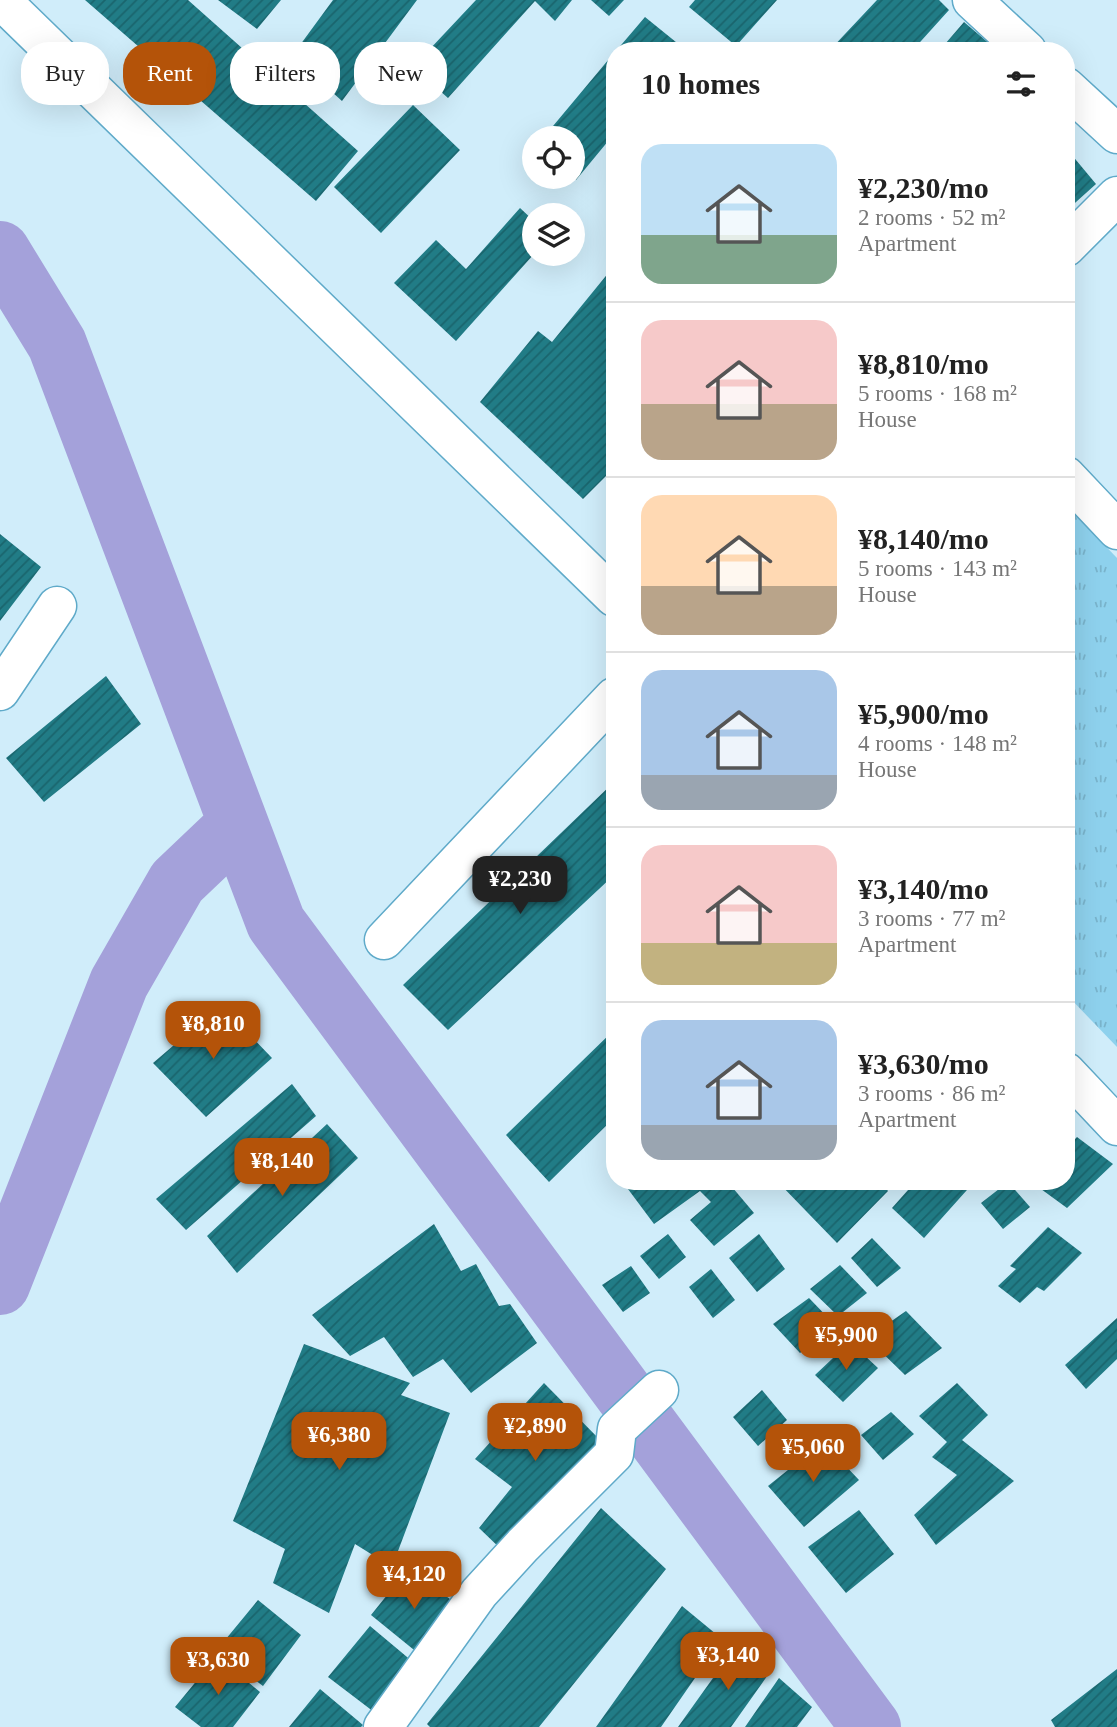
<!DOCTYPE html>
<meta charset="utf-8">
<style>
:root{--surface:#fff;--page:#f6f6f6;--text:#222;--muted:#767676;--line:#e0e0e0;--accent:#b45309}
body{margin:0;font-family:"Times New Roman",serif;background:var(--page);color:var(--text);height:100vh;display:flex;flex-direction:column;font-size:26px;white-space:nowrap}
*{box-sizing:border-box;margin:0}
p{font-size:23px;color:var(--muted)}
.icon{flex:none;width:38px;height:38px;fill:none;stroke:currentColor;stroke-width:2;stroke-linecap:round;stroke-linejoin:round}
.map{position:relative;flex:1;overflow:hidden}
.drawer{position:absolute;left:606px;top:42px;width:469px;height:1148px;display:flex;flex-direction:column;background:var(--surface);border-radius:28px;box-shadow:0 7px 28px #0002}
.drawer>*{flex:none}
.top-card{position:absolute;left:21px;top:42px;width:480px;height:63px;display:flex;gap:14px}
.buttons{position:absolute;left:522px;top:126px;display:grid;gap:14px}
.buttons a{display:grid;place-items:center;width:63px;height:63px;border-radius:50%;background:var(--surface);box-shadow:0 7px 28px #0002;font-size:35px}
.price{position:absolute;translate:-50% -60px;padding:0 16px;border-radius:14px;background:var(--accent);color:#fff;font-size:23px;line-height:46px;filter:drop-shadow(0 2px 4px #0008)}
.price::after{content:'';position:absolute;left:50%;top:42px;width:21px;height:16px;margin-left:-10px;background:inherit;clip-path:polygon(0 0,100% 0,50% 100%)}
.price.active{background:#222;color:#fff}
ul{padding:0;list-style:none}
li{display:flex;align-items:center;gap:21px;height:175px;padding:0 35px}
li+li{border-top:2px solid var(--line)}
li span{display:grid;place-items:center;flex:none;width:196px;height:140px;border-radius:21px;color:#555}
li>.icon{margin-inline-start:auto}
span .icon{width:84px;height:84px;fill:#fffc;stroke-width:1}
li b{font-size:30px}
h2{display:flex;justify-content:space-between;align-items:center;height:84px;padding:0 35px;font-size:30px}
.pill{padding:0 24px;border-radius:28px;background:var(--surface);box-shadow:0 7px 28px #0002;font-size:24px;line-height:63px}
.pill.active{background:var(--accent);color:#fff}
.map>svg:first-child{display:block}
.park{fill:url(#park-tufts)}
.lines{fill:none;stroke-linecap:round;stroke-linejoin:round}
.river{stroke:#a4a1da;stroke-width:60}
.building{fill:url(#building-hatch)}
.minor-casing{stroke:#5faac9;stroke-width:41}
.minor{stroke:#fff;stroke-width:38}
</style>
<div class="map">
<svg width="1117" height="1727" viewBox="0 0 1117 1727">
<defs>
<pattern id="park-tufts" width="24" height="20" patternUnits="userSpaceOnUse" patternTransform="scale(1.75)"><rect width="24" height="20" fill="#8ed1ed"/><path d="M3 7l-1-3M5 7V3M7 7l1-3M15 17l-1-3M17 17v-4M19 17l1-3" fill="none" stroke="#79b3cb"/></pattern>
<pattern id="building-hatch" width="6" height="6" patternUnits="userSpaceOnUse" patternTransform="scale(1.75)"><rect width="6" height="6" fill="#217c86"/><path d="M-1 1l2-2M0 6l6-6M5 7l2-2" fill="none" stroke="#1a656d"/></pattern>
</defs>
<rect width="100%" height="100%" fill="#d0edfa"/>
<!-- park -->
<path class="park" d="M 1066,505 L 1117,558 L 1117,1047 L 1066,994 Z"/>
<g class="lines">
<!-- river -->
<path class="river" d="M 0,251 L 57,344 L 276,923 L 871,1727
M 0,1285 L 119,983 L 177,882 L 238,824"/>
</g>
<!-- building -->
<path class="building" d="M 85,0 L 188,0 L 358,151 L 316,201 Z
M 218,0 L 281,0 L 257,29 Z
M 333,0 L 417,0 L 342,101 L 292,56 Z
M 476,0 L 572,0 L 555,21 L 535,1 L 448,98 L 413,67 Z
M 591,0 L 624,0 L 609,16 Z
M 695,0 L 777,0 L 736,46 L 689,7 Z
M 877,0 L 939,0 L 949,10 L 912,51 L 829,51 Z
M 645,17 L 687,51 L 616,51 Z
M 964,22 L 998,51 L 939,51 Z
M 614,53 L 614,134 L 576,180 L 572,177 L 572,138 L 543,138 Z
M 413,105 L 460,150 L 381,233 L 334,187 Z
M 1066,148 L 1096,184 L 1066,211 Z
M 520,208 L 534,221 L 534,254 L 456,341 L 394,283 L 436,240 L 466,269 Z
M 614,266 L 614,468 L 583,499 L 480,402 L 538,331 L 552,342 Z
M 0,534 L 41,567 L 0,621 Z
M 106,676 L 141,724 L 44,802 L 6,758 Z
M 614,782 L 614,875 L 448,1030 L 403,985 Z
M 221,1005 L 272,1058 L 206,1117 L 153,1063 Z
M 614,1030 L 614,1118 L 549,1182 L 506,1135 Z
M 292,1084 L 316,1116 L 186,1230 L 156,1199 Z
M 327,1124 L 358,1158 L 237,1273 L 207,1236 Z
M 1077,1137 L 1113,1164 L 1067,1208 L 1030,1181 L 1066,1181 L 1066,1148 Z
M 622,1181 L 727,1181 L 754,1213 L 714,1246 L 690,1220 L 711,1202 L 700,1191 L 654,1224 Z
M 777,1181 L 880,1181 L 888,1191 L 837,1243 Z
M 916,1181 L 975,1181 L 924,1238 L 892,1208 Z
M 1008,1182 L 1030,1207 L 1003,1229 L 981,1203 Z
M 434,1224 L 461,1271 L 476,1264 L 499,1306 L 510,1304 L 537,1343 L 471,1393 L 443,1359 L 413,1377 L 384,1337 L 350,1356 L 312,1315 Z
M 1048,1227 L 1082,1253 L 1044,1291 L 1037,1287 L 1020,1303 L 998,1286 L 1016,1269 L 1010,1266 Z
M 668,1234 L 686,1257 L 659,1279 L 640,1256 Z
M 759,1234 L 785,1269 L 757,1292 L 729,1258 Z
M 872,1238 L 901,1268 L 877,1287 L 851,1258 Z
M 840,1265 L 867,1293 L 838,1316 L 810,1289 Z
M 631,1266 L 650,1293 L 623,1312 L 602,1285 Z
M 711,1269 L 735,1300 L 713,1318 L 689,1287 Z
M 809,1298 L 834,1324 L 800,1353 L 773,1324 Z
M 906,1311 L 942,1348 L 905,1375 L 867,1338 Z
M 1117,1318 L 1117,1359 L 1086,1389 L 1065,1365 Z
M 850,1342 L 878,1368 L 843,1402 L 815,1375 Z
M 304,1344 L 410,1383 L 401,1395 L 450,1413 L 392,1567 L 355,1544 L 329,1613 L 273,1583 L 285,1549 L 233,1521 Z
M 544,1383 L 604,1444 L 505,1553 L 479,1528 L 512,1487 L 475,1459 Z
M 957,1383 L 988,1415 L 962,1440 L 1014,1481 L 936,1545 L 914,1515 L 957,1475 L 932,1457 L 947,1442 L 919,1416 Z
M 762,1390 L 787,1420 L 758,1446 L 733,1417 Z
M 891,1412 L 914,1434 L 883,1460 L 861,1435 Z
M 823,1442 L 859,1480 L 804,1527 L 768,1486 Z
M 601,1508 L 666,1569 L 539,1727 L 430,1727 L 427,1724 Z
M 859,1510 L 894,1554 L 846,1593 L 808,1547 Z
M 408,1569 L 457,1604 L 419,1654 L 371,1615 Z
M 258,1600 L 301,1635 L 263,1686 L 216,1651 Z
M 682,1606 L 722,1639 L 661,1727 L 596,1727 Z
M 370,1626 L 413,1662 L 374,1712 L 328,1677 Z
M 738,1643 L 770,1672 L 731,1727 L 678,1727 Z
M 217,1656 L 260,1692 L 233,1727 L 201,1727 L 175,1707 Z
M 1117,1669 L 1117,1727 L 1055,1727 L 1051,1720 Z
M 779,1678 L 812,1707 L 797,1727 L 745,1727 Z
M 320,1689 L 363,1725 L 361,1727 L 289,1727 Z"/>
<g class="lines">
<!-- minor casing -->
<g class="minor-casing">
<path id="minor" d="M 1,0 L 614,597
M 972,0 L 1027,51
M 1066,87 L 1117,134
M 1066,247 L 1117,196
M 1066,476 L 1117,530
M 0,691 L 57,606
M 384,940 L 614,697
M 1066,1072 L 1117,1126
M 383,1727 L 479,1593 L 523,1545 L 614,1454 L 617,1429 L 659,1390"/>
</g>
<!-- minor -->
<use href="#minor" class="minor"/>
</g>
</svg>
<div class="buttons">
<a><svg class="icon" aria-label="locate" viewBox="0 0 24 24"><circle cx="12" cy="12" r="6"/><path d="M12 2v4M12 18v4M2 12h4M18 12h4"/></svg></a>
<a><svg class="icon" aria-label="layers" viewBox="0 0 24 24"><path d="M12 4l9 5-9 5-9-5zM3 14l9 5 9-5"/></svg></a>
</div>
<b class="price active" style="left:520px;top:916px">¥2,230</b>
<b class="price" style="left:213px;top:1061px">¥8,810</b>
<b class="price" style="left:282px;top:1198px">¥8,140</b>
<b class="price" style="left:846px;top:1372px">¥5,900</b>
<b class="price" style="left:535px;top:1463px">¥2,890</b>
<b class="price" style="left:339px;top:1472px">¥6,380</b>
<b class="price" style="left:813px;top:1484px">¥5,060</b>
<b class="price" style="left:414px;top:1611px">¥4,120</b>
<b class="price" style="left:728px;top:1692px">¥3,140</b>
<b class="price" style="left:218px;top:1697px">¥3,630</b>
<div class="top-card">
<a class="pill">Buy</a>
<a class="pill active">Rent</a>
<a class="pill">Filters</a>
<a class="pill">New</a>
</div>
<section class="drawer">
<h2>10 homes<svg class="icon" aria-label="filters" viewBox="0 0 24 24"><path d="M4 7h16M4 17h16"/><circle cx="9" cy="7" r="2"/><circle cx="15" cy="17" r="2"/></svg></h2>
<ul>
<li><span style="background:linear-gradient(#bfe0f5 65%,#7fa58c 0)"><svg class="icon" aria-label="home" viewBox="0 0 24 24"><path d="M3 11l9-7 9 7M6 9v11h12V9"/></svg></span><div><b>¥2,230/mo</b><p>2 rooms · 52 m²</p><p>Apartment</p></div></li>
<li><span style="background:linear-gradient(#f6c9c9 60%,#b9a48a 0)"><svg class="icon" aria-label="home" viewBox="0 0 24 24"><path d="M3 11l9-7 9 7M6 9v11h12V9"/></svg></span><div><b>¥8,810/mo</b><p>5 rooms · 168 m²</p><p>House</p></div></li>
<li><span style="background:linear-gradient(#ffd9b3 65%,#b9a48a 0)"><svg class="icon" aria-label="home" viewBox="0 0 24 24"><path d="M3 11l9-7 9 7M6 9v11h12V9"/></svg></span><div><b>¥8,140/mo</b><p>5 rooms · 143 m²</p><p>House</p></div></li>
<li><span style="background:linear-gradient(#a9c7e8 75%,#9aa5b1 0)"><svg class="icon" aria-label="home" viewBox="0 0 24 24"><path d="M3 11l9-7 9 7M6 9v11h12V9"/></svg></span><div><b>¥5,900/mo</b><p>4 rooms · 148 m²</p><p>House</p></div></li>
<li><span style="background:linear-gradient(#f6c9c9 70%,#c2b280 0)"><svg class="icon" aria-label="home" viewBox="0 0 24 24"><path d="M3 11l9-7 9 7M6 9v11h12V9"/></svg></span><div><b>¥3,140/mo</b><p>3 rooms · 77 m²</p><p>Apartment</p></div></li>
<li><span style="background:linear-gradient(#a9c7e8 75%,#9aa5b1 0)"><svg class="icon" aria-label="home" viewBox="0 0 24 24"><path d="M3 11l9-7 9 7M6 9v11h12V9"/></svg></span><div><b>¥3,630/mo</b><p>3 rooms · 86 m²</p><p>Apartment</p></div></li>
</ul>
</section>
</div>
